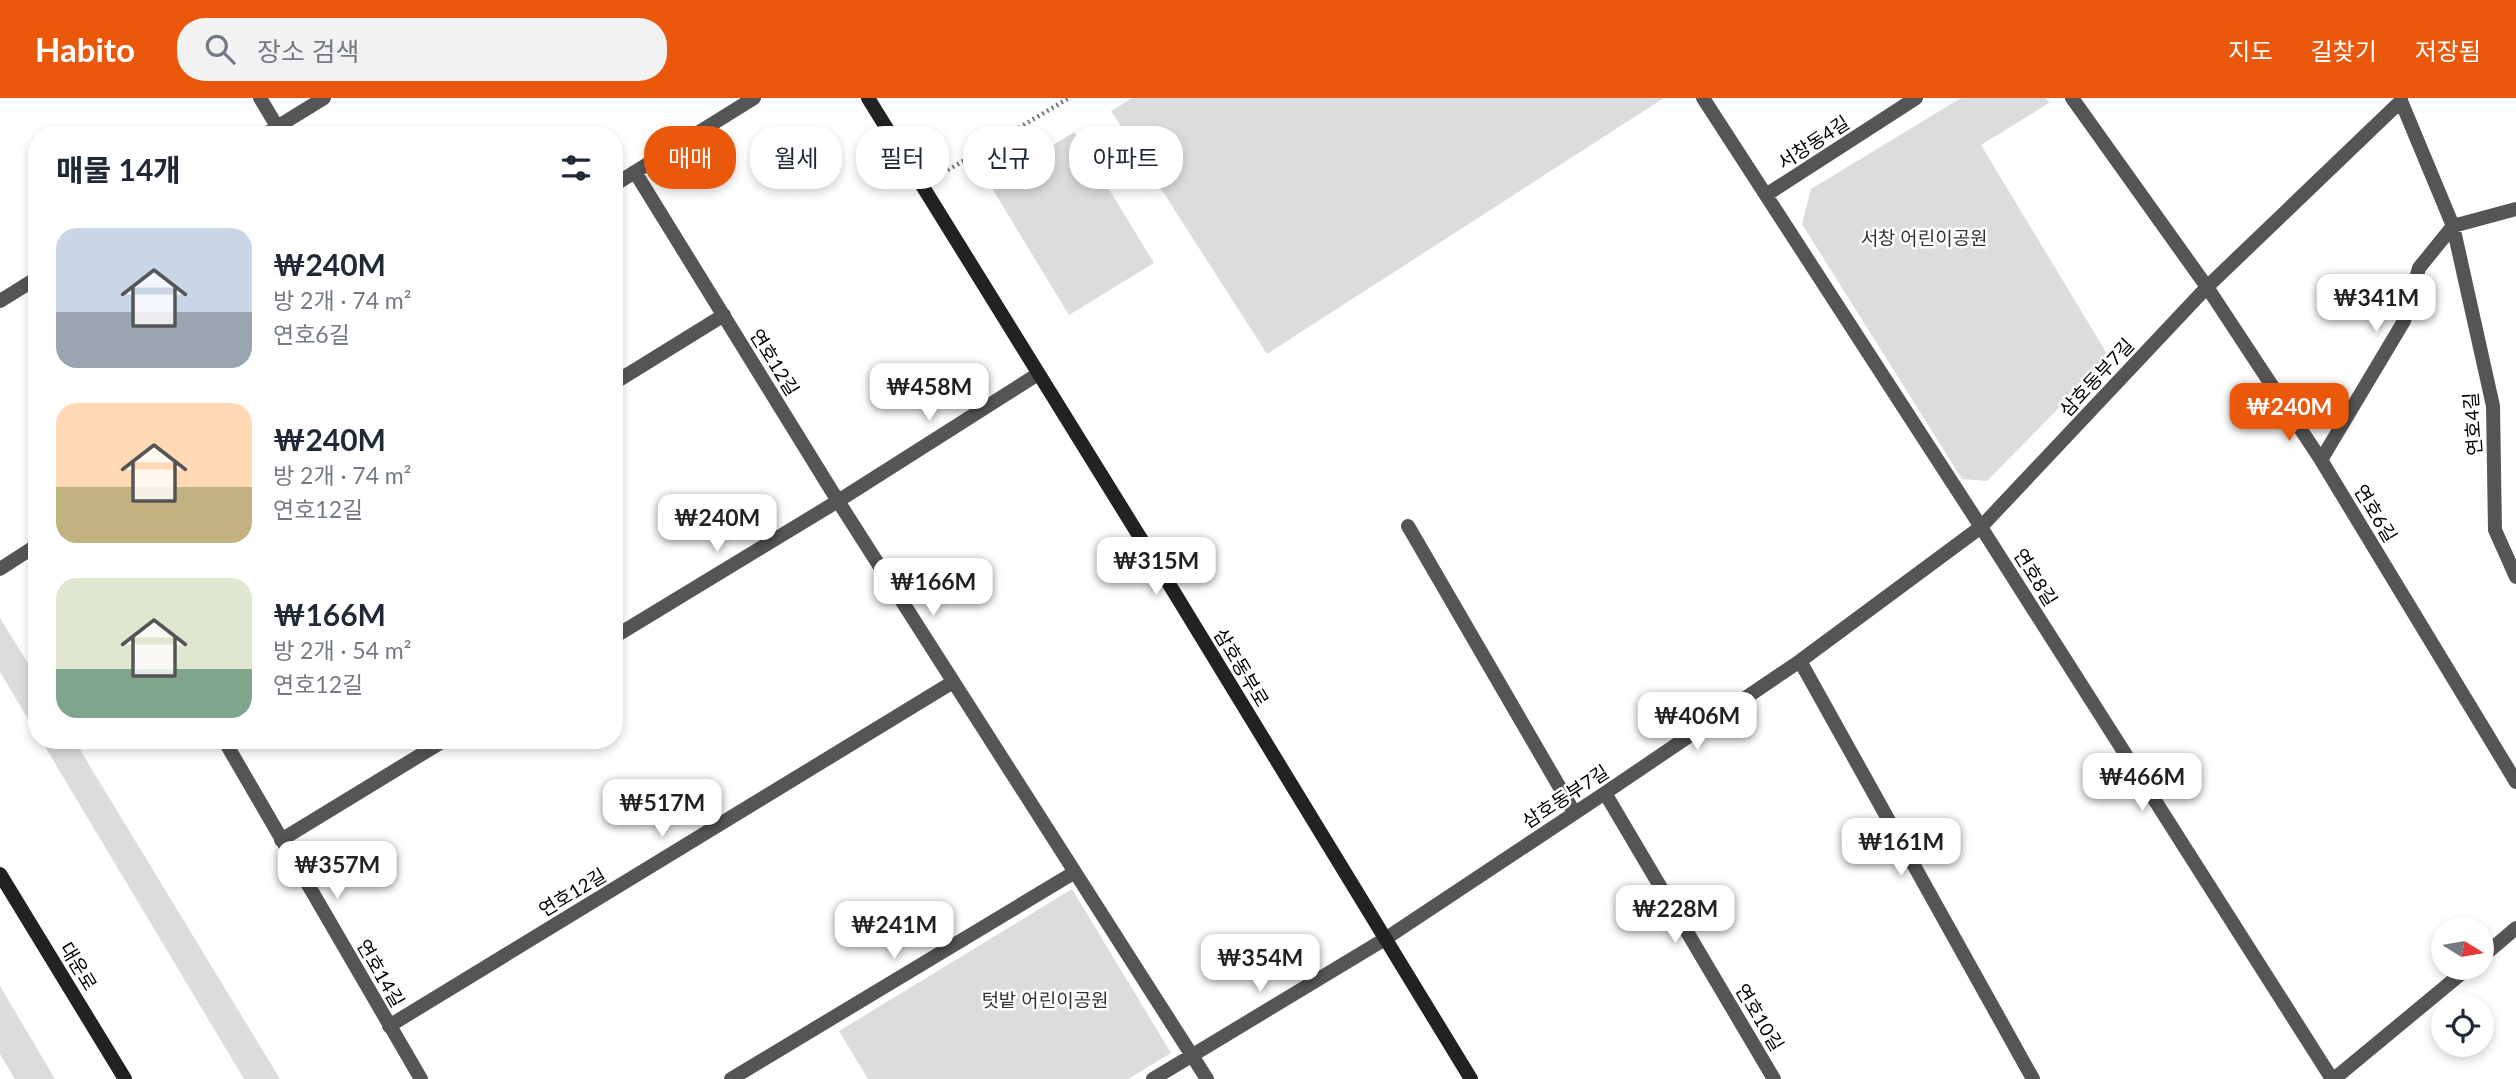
<!DOCTYPE html>
<html lang="ko">
<meta charset="utf-8">
<style>
:root{--surface:#fff;--page:#f2f2f3;--text:#1f2937;--muted:#747a83;--accent:#ea580c}
body{margin:0;font-family:Lato,"Noto Sans KR",sans-serif;background:var(--page);color:var(--text);height:100vh;display:flex;flex-direction:column;font-size:26px;white-space:nowrap}
*{box-sizing:border-box;margin:0}
p{font-size:23px;color:var(--muted)}
.icon{flex:none;width:38px;height:38px;fill:none;stroke:currentColor;stroke-width:2;stroke-linecap:round;stroke-linejoin:round}
.map{position:relative;flex:1;overflow:hidden}
.details{position:absolute;left:28px;top:28px;width:595px;height:623px;display:flex;flex-direction:column;background:var(--surface);border-radius:28px;box-shadow:0 4px 10px #0003}
.details>*{flex:none}
.guide{position:absolute;left:644px;top:28px;width:665px;height:63px;display:flex;gap:14px}
.needle{width:46px;rotate:101deg}
.buttons{position:absolute;left:2431px;top:819px;display:grid;gap:14px}
.buttons a{display:grid;place-items:center;width:63px;height:63px;border-radius:50%;background:var(--surface);box-shadow:0 4px 10px #0003;font-size:35px}
.price{position:absolute;translate:-50% -60px;padding:0 16px;border-radius:14px;background:#fff;color:#222;font-size:23px;line-height:46px;filter:drop-shadow(0 2px 4px #0008)}
.price::after{content:'';position:absolute;left:50%;top:42px;width:21px;height:16px;margin-left:-10px;background:inherit;clip-path:polygon(0 0,100% 0,50% 100%)}
.price.current{background:var(--accent);color:#fff}
ul{padding:0;list-style:none}
li{display:flex;align-items:center;gap:21px;height:175px;padding:0 28px}
li span{display:grid;place-items:center;flex:none;width:196px;height:140px;border-radius:21px;color:#555}
li>.icon{margin-inline-start:auto}
span .icon{width:84px;height:84px;fill:#fffc;stroke-width:1}
li b{font-size:30px}
h2{display:flex;justify-content:space-between;align-items:center;height:84px;padding:0 28px;font-size:30px}
.pill{padding:0 24px;border-radius:28px;background:var(--surface);box-shadow:0 4px 10px #0003;font-size:24px;line-height:63px}
.pill.current{background:var(--accent);color:#fff}
header{display:flex;align-items:center;gap:42px;box-sizing:border-box;height:98px;padding:0 35px;background:var(--accent);color:#fff}
header strong{font-size:33px}
nav{display:flex;gap:38px;margin-inline-start:auto;font-size:24px}
.search{width:490px;height:63px;background:var(--page);display:flex;align-items:center;gap:18px;box-sizing:border-box;padding:0 24px;border-radius:28px;color:var(--muted);font-size:26px}
.map>svg:first-child{display:block}
.green{fill:#dcdcdc}
.lines{fill:none;stroke-linecap:round;stroke-linejoin:round}
.path{stroke:#777;stroke-width:4.5;stroke-dasharray:2 3.5;stroke-linecap:butt}
.lane{stroke:#555;stroke-width:14}
.street{stroke:#555;stroke-width:14}
.secondary{stroke:#222;stroke-width:14}
.labels{text-anchor:middle;dominant-baseline:central;stroke-width:5;stroke-linejoin:round;paint-order:stroke}
.street-label{font-size:19px;fill:#000;stroke:#fff}
.park-label{font-size:19px;fill:#333;stroke:#fff}
</style>
<header>
<strong>Habito</strong>
<div class="search"><svg class="icon" aria-label="search" viewBox="0 0 24 24"><circle cx="10" cy="10" r="6"/><path d="M15 15l6 6"/></svg>장소 검색</div>
<nav><a>지도</a><a>길찾기</a><a>저장됨</a></nav>
</header>
<div class="map">
<svg width="2516" height="981" viewBox="0 0 2516 981">
<rect width="100%" height="100%" fill="#fff"/>
<!-- green -->
<path class="green" d="M 1132,0 L 1664,0 L 1267,256 L 1111,13 Z
M 1961,0 L 2046,0 L 2049,5 L 1981,47 L 2109,259 L 1987,383 L 1962,381 L 1802,126 L 1811,91 Z
M 1074,34 L 1154,165 L 1069,217 L 990,87 Z
M 0,520 L 37,580 L 37,636 L 0,574 Z
M 41,642 L 74,642 L 280,981 L 244,981 Z
M 1072,791 L 1171,955 L 1128,981 L 868,981 L 839,933 Z
M 0,888 L 55,981 L 15,981 L 0,956 Z"/>
<g class="lines">
<!-- path -->
<path class="path" d="M 943,75 L 1069,0"/>
<!-- lane -->
<path class="lane" d="M 1408,428 L 1574,714"/>
<!-- street -->
<path class="street" d="M 260,0 L 281,35
M 1703,0 L 1981,429 L 2332,981
M 2072,0 L 2207,189 L 2321,362 L 2516,684
M 2401,3 L 2453,128 L 2493,308 L 2495,432 L 2516,479
M 264,37 L 324,0
M 635,74 L 838,403 L 1207,981
M 614,87 L 754,0
M 1766,97 L 1916,0
M 0,203 L 37,180
M 614,285 L 724,217
M 2321,362 L 2404,223 L 2419,170 L 2453,128 L 2516,111
M 0,471 L 37,447
M 614,539 L 838,403 L 1038,276
M 1800,563 L 2033,981
M 224,642 L 421,981
M 1605,695 L 1774,981
M 281,742 L 445,642
M 2482,859 L 2516,830
M 389,928 L 953,584
M 731,981 L 1075,774
M 1153,981 L 1385,841 L 1605,695 L 1800,563 L 1981,429 L 2207,189 L 2401,3 L 2401,0
M 2334,981 L 2468,870"/>
<!-- secondary -->
<path class="secondary" d="M 868,0 L 1177,499 L 1471,981
M 0,776 L 125,981"/>
</g>
<g class="labels">
<!-- street labels -->
<g class="street-label">
<text transform="translate(1813 44) rotate(-33)">서창동4길</text>
<text transform="translate(775 264) rotate(58)">연호12길</text>
<text transform="translate(2096 279) rotate(-47)">삼호동부7길</text>
<text transform="translate(2472 326) rotate(-94)">연호4길</text>
<text transform="translate(2376 415) rotate(59)">연호6길</text>
<text transform="translate(2036 479) rotate(58)">연호8길</text>
<text transform="translate(1242 569) rotate(59)">삼호동부로</text>
<text transform="translate(1565 698) rotate(-33)">삼호동부7길</text>
<text transform="translate(572 794) rotate(-31)">연호12길</text>
<text transform="translate(79 868) rotate(59)">대운로</text>
<text transform="translate(381 875) rotate(60)">연호14길</text>
<text transform="translate(1760 919) rotate(59)">연호10길</text>
</g>
<!-- park labels -->
<g class="park-label">
<text x="1924" y="139">서창 어린이공원</text>
<text x="1045" y="901">텃밭 어린이공원</text>
</g>
</g>
</svg>
<div class="buttons">
<a><svg class="needle" viewBox="-14 -14 28 28"><path d="M0-13l5 13h-10z" fill="#e53935"/><path d="M0 13l5-13h-10z" fill="#747a83"/></svg></a>
<a><svg class="icon" aria-label="locate" viewBox="0 0 24 24"><circle cx="12" cy="12" r="6"/><path d="M12 2v4M12 18v4M2 12h4M18 12h4"/></svg></a>
</div>
<b class="price" style="left:2376px;top:236px">₩341M</b>
<b class="price" style="left:929px;top:325px">₩458M</b>
<b class="price current" style="left:2289px;top:345px">₩240M</b>
<b class="price" style="left:717px;top:456px">₩240M</b>
<b class="price" style="left:1156px;top:499px">₩315M</b>
<b class="price" style="left:933px;top:520px">₩166M</b>
<b class="price" style="left:1697px;top:654px">₩406M</b>
<b class="price" style="left:2142px;top:715px">₩466M</b>
<b class="price" style="left:662px;top:741px">₩517M</b>
<b class="price" style="left:1901px;top:780px">₩161M</b>
<b class="price" style="left:337px;top:803px">₩357M</b>
<b class="price" style="left:1675px;top:847px">₩228M</b>
<b class="price" style="left:894px;top:863px">₩241M</b>
<b class="price" style="left:1260px;top:896px">₩354M</b>
<div class="guide">
<a class="pill current">매매</a>
<a class="pill">월세</a>
<a class="pill">필터</a>
<a class="pill">신규</a>
<a class="pill">아파트</a>
</div>
<section class="details">
<h2>매물 14개<svg class="icon" aria-label="filters" viewBox="0 0 24 24"><path d="M4 7h16M4 17h16"/><circle cx="9" cy="7" r="2"/><circle cx="15" cy="17" r="2"/></svg></h2>
<ul>
<li><span style="background:linear-gradient(#c9d6e8 60%,#9aa5b1 0)"><svg class="icon" aria-label="home" viewBox="0 0 24 24"><path d="M3 11l9-7 9 7M6 9v11h12V9"/></svg></span><div><b>₩240M</b><p>방 2개 · 74 m²</p><p>연호6길</p></div></li>
<li><span style="background:linear-gradient(#ffd9b3 60%,#c2b280 0)"><svg class="icon" aria-label="home" viewBox="0 0 24 24"><path d="M3 11l9-7 9 7M6 9v11h12V9"/></svg></span><div><b>₩240M</b><p>방 2개 · 74 m²</p><p>연호12길</p></div></li>
<li><span style="background:linear-gradient(#dfe7d0 65%,#7fa58c 0)"><svg class="icon" aria-label="home" viewBox="0 0 24 24"><path d="M3 11l9-7 9 7M6 9v11h12V9"/></svg></span><div><b>₩166M</b><p>방 2개 · 54 m²</p><p>연호12길</p></div></li>
</ul>
</section>
</div>
